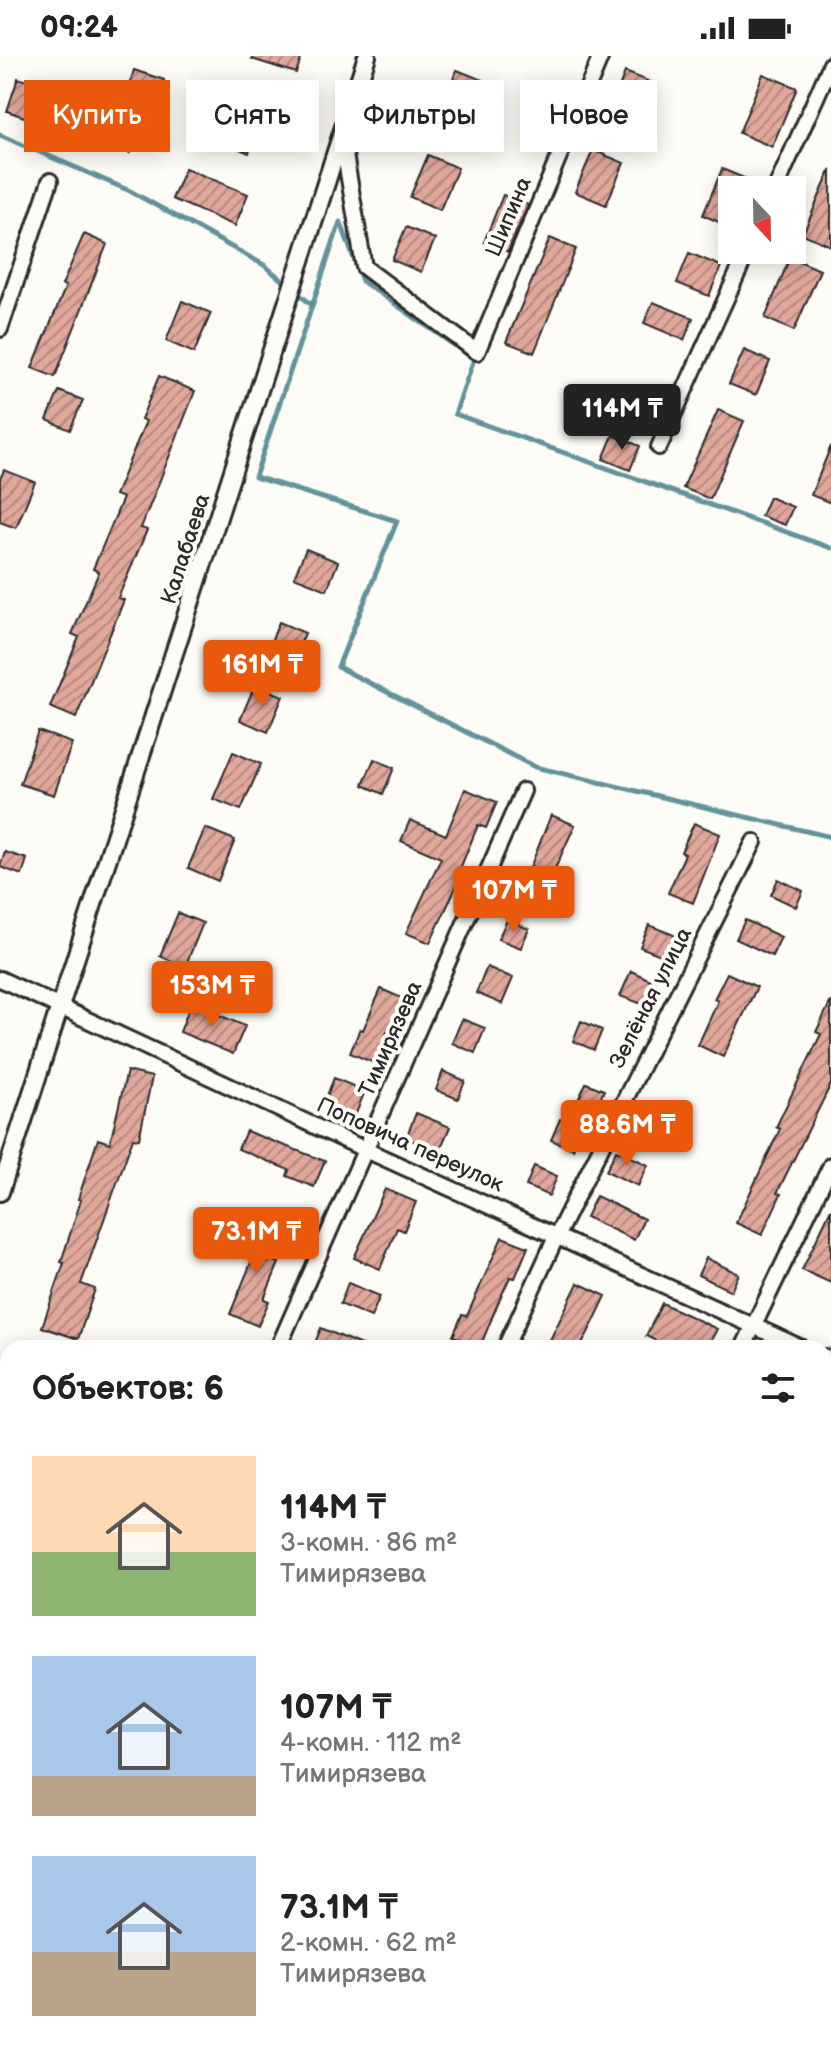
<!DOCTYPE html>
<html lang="ru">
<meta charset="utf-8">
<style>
:root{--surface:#fff;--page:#f6f6f6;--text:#222;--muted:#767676;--accent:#ea580c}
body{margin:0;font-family:"Balsamiq Sans",sans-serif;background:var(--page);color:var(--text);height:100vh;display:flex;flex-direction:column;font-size:30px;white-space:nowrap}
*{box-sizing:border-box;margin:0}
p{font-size:26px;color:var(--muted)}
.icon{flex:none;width:44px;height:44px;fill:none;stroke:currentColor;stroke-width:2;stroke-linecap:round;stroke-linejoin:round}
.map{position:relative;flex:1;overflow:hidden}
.side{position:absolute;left:0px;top:1284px;width:832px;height:712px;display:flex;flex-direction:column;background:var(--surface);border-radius:24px 24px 0 0;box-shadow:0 4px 20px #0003}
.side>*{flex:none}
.hud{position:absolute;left:24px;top:24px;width:784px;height:72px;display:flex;gap:16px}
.needle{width:52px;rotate:158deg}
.controls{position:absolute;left:718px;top:120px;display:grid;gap:16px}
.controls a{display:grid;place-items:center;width:88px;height:88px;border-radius:0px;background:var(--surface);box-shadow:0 4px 20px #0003;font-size:40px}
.price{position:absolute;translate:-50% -68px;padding:0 18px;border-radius:8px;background:var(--accent);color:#fff;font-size:26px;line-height:52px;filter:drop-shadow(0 2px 4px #0008)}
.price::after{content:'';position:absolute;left:50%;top:48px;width:24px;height:18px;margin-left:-12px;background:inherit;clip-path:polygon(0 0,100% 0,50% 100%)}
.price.selected{background:#222;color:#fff}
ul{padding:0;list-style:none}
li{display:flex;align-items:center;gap:24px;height:200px;padding:0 32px}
li span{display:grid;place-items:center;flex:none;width:224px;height:160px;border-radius:0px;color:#555}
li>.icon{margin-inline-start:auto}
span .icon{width:96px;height:96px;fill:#fffc;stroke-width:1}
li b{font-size:34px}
h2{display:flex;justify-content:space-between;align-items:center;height:96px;padding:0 32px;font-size:34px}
.tag{padding:0 28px;border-radius:0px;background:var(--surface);box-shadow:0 4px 20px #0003;font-size:28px;line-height:72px}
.tag.selected{background:var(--accent);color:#fff}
.status{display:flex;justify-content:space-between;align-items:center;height:56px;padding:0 40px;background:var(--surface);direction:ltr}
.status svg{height:22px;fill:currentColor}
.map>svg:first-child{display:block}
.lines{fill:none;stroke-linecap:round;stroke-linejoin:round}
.stream{stroke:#63939a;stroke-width:5}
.building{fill:url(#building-hatch);stroke:#2b2b2b;stroke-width:2}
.minor-casing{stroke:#2b2b2b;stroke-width:20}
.tertiary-casing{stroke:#2b2b2b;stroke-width:22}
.minor{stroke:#fdfcf7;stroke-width:14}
.tertiary{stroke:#fdfcf7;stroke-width:16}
.labels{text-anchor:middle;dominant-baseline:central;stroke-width:8;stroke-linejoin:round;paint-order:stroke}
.street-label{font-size:22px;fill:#2b2b2b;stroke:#fdfcf7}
</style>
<div class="status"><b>09:24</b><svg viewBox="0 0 49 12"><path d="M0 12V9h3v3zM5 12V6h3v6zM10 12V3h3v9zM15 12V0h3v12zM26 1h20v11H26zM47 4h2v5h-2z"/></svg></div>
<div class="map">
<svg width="831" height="1996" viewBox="0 0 831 1996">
<defs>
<pattern id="building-hatch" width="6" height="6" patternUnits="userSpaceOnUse" patternTransform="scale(2)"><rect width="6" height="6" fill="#e0a79b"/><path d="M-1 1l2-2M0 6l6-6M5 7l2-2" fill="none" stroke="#b6887f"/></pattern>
</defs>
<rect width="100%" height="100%" fill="#fdfcf7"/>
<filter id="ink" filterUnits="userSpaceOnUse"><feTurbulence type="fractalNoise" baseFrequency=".0125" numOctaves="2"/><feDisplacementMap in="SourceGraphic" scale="16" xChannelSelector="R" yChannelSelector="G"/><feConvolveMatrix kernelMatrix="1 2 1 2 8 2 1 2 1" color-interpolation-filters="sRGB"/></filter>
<g filter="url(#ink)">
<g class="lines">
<!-- stream -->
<path class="stream" d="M 0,79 L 130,135 L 264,209 L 312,249
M 340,166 L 255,421 L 397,465 L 338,611 L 535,711 L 831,781
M 341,167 L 362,225 L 474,303 L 455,358 L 831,492"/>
</g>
<!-- building -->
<path class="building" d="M 253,0 L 302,0 L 296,17 L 252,3 Z
M 134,14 L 164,24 L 156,49 L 147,46 L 130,97 L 110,90 Z
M 457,14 L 485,25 L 464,75 L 436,63 Z
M 625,16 L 653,27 L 639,62 L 611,51 Z
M 763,18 L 797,32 L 772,91 L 739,77 Z
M 18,22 L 57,35 L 45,68 L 7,55 Z
M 546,35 L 571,45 L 558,77 L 533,66 Z
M 232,44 L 265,58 L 249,97 L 215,83 Z
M 593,94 L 624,107 L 606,149 L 575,136 Z
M 428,99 L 458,112 L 440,154 L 410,141 Z
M 185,112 L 248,138 L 235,170 L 172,143 Z
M 722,113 L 766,131 L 765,134 L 732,134 L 732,172 L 703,159 Z
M 831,113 L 831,190 L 803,178 Z
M 503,139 L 528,149 L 508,196 L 484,186 Z
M 406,171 L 435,183 L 421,216 L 392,204 Z
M 84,178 L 107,188 L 55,321 L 32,312 L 66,230 L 62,229 Z
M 550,182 L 576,193 L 534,297 L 506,286 Z
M 689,197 L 721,210 L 709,240 L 677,227 Z
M 790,201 L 820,214 L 794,275 L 765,262 Z
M 182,245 L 211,257 L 194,297 L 166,285 Z
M 653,246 L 693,262 L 684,284 L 644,267 Z
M 744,294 L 770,305 L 756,339 L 729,328 Z
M 159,320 L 195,335 L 141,472 L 147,474 L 118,542 L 124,544 L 76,662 L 50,651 L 79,581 L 72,578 L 99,516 L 93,513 L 123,442 L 115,439 L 146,365 L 141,363 Z
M 632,330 L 655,340 L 647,360 L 624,351 Z
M 59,335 L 83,344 L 70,374 L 47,364 Z
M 718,354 L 744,365 L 710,443 L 683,432 Z
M 613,379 L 640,390 L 630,414 L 603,403 Z
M 831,390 L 831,447 L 811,439 Z
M 4,414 L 35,426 L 16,472 L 0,466 L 0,423 Z
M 769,441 L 793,451 L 785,469 L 761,460 Z
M 306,493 L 338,506 L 327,534 L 294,521 Z
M 279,566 L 305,577 L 292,609 L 266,598 Z
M 255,629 L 283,640 L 268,676 L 240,664 Z
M 38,675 L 72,687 L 54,739 L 20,728 Z
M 233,696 L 261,708 L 241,754 L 213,743 Z
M 374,703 L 394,712 L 383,738 L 363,729 Z
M 465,733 L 497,746 L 486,772 L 478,769 L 457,820 L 461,821 L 430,887 L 406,877 L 441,802 L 401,785 L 410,764 L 446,779 Z
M 551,759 L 575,769 L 542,841 L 522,832 Z
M 694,767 L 720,778 L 693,847 L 668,837 L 685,798 L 681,796 Z
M 205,772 L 235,784 L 218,825 L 188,812 Z
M 5,796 L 27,803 L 22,819 L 0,811 Z
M 778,823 L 803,835 L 796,851 L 771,839 Z
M 178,857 L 203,867 L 185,911 L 160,900 Z
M 507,864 L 529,873 L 521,892 L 498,883 Z
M 745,864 L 781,881 L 772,900 L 736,883 Z
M 649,869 L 674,879 L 666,901 L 640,891 Z
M 487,911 L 513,922 L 502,948 L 476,937 Z
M 631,915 L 655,926 L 645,949 L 620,940 Z
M 727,917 L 757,931 L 723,1001 L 698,989 L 718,945 L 714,943 Z
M 381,933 L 404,943 L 396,963 L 393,962 L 374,1007 L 350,997 L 360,973 L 363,974 Z
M 831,945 L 831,1028 L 777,1137 L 781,1138 L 762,1179 L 736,1167 L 780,1073 L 776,1071 L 821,978 L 816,976 Z
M 191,947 L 245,970 L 233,998 L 180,976 Z
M 462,963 L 485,972 L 475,997 L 452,987 Z
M 581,965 L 602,974 L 594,994 L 573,985 Z
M 127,1015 L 152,1021 L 139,1083 L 133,1082 L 81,1228 L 95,1233 L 78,1283 L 42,1271 L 64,1207 L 61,1206 L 81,1144 L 78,1143 L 98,1083 L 110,1087 Z
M 443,1015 L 465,1025 L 458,1043 L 436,1034 Z
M 334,1022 L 365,1035 L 355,1060 L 324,1047 Z
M 586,1027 L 604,1034 L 597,1050 L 579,1042 Z
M 643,1047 L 676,1063 L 666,1084 L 632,1068 Z
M 416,1057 L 450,1071 L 439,1096 L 406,1082 Z
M 560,1063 L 582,1072 L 573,1093 L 551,1084 Z
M 246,1075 L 325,1105 L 314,1131 L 287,1120 L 289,1114 L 238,1093 Z
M 616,1094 L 648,1109 L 638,1130 L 606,1115 Z
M 534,1110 L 557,1120 L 549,1140 L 526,1130 Z
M 385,1133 L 416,1146 L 404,1175 L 397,1172 L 380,1213 L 354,1202 Z
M 596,1140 L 644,1163 L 634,1184 L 586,1161 Z
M 831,1153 L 831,1227 L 802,1214 Z
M 247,1162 L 278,1175 L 267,1202 L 279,1207 L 264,1243 L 269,1245 L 258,1270 L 230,1258 L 260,1185 L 241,1177 Z
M 502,1181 L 528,1191 L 515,1222 L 510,1221 L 498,1247 L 480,1291 L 453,1280 L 462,1259 L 467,1260 Z
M 706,1202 L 739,1218 L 731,1235 L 698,1219 Z
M 348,1227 L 380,1240 L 371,1261 L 340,1248 Z
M 578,1227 L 606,1240 L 594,1265 L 580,1292 L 546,1292 Z
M 662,1247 L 717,1273 L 707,1292 L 671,1292 L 646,1280 Z
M 321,1272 L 368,1292 L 313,1292 Z"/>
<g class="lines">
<!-- minor casing -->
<g class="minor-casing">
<path id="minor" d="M 342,81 L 364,211 L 477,296 L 601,0
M 775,134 L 831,8
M 0,273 L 50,125
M 659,391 L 748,194
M 0,923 L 366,1094 L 802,1292
M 278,1292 L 523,735
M 505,1292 L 557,1179 L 754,786
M 743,1292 L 831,1109
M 824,1301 L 831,1304
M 824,1631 L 831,1616
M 0,1922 L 8,1904
M 186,1996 L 189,1988
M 412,1996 L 416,1988
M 660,1996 L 663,1988"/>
</g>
<!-- tertiary casing -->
<g class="tertiary-casing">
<path id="tertiary" d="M 0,1136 L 367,0"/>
</g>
<!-- minor -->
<use href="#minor" class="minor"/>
<!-- tertiary -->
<use href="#tertiary" class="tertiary"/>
</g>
</g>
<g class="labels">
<!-- street labels -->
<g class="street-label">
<text transform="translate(509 161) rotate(-67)">Шипина</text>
<text transform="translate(186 493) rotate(-72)">Калабаева</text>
<text transform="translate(651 942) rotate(-63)">Зелёная улица</text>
<text transform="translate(391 983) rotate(-66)">Тимирязева</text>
<text transform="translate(410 1089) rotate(24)">Поповича переулок</text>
</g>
</g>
</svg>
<div class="controls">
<a><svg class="needle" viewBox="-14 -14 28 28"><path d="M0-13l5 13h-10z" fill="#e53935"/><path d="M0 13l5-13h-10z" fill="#767676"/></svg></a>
</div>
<b class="price selected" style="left:622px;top:396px">114M ₸</b>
<b class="price" style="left:262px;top:652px">161M ₸</b>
<b class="price" style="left:514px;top:878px">107M ₸</b>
<b class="price" style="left:212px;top:973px">153M ₸</b>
<b class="price" style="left:627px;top:1112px">88.6M ₸</b>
<b class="price" style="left:256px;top:1219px">73.1M ₸</b>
<div class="hud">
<a class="tag selected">Купить</a>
<a class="tag">Снять</a>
<a class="tag">Фильтры</a>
<a class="tag">Новое</a>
</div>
<section class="side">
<h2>Объектов: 6<svg class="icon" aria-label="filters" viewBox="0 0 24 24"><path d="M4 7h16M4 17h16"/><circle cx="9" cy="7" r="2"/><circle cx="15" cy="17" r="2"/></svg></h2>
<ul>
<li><span style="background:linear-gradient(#ffd9b3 60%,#8fb573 0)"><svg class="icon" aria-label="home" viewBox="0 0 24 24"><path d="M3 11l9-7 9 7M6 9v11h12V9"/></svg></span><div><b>114M ₸</b><p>3-комн. · 86 m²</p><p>Тимирязева</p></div></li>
<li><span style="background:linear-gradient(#a9c7e8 75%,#b9a48a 0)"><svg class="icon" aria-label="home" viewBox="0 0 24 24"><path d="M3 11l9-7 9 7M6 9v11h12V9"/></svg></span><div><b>107M ₸</b><p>4-комн. · 112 m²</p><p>Тимирязева</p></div></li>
<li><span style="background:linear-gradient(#a9c7e8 60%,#b9a48a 0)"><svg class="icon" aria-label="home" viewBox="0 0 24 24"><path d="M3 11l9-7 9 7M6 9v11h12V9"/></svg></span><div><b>73.1M ₸</b><p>2-комн. · 62 m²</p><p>Тимирязева</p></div></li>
</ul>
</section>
</div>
